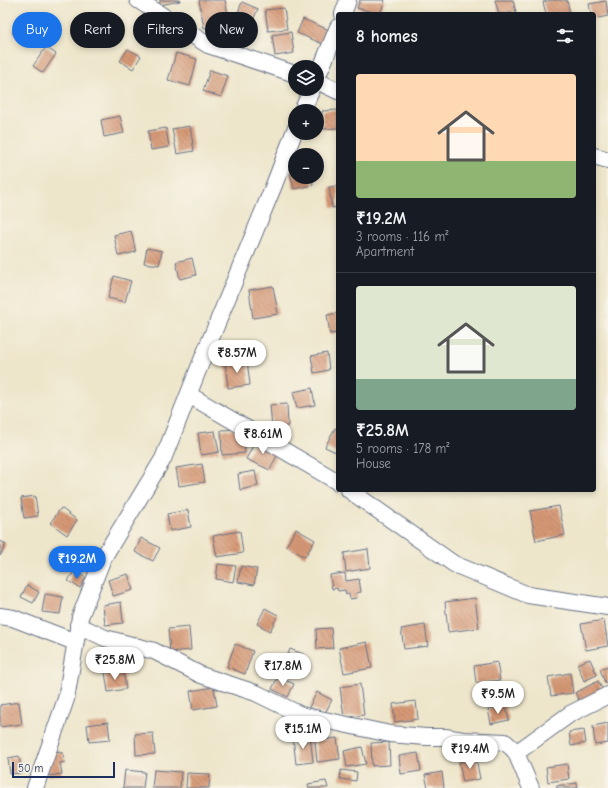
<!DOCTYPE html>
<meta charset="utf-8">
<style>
:root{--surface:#171b24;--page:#20242c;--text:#f1f3f6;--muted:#9ea1a6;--line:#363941;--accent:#1a73e8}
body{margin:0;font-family:"Comic Neue",sans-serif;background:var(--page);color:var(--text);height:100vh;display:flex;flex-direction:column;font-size:15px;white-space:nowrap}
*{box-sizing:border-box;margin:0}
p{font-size:13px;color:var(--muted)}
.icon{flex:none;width:22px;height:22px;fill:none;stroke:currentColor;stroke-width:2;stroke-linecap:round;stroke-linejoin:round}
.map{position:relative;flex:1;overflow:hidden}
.details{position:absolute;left:336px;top:12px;width:260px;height:480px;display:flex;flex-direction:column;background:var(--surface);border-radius:4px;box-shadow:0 2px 6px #0003}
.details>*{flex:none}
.hud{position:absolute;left:12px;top:12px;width:264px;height:36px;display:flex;gap:8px}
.buttons{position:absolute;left:288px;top:60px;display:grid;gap:8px}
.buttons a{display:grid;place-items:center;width:36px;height:36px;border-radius:50%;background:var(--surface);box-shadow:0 2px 6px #0003;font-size:20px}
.scale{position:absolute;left:12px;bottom:10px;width:103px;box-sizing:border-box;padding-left:4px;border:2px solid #1b2f5e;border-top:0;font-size:11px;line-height:14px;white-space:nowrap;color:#1b2f5e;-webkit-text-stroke:3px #f7f3e8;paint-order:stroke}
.price{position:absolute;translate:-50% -34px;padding:0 9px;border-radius:14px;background:#fff;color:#222;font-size:13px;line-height:26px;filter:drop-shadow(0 1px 2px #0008)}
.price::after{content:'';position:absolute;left:50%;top:24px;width:12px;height:9px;margin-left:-6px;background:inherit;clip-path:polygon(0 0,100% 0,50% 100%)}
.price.active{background:var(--accent);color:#fff}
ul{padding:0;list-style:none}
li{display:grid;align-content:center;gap:8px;height:212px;padding:0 20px}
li+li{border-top:1px solid var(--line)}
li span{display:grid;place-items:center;height:124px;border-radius:4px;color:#555}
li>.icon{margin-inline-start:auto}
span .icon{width:72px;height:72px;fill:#fffc;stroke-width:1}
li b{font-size:17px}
h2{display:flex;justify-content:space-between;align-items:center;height:48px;padding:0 20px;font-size:17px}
.pill{padding:0 14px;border-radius:18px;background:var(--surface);box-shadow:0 2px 6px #0003;font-size:14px;line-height:36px}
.pill.active{background:var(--accent);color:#fff}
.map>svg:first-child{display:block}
.building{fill:url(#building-back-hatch)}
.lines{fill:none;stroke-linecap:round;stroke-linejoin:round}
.minor-casing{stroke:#656f84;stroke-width:18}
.minor{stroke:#fff;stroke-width:16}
</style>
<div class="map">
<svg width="608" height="788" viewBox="0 0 608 788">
<defs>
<pattern id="building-back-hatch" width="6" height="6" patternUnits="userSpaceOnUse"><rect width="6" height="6" fill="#d69875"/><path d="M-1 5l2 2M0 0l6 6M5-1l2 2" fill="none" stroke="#ad7c63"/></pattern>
</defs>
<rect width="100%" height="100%" fill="#f7f3e8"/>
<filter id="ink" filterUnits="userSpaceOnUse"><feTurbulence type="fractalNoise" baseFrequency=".025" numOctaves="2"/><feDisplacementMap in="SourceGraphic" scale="8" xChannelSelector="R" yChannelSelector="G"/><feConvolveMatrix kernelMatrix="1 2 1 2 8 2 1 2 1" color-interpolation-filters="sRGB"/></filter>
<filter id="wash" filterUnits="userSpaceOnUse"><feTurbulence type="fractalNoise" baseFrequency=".012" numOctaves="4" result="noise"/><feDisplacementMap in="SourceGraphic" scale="16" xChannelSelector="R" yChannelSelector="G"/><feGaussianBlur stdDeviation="0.9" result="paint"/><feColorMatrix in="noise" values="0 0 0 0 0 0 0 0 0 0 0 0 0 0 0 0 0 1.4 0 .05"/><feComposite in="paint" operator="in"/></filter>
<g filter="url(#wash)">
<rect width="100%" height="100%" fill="#eee6cb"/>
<g id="blocks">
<!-- building -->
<path class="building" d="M 160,0 L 180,0 L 180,1 L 160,5 Z
M 199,0 L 225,0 L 230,23 L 204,28 Z
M 360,0 L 385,0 L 380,14 L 357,8 Z
M 495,0 L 513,0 L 516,12 L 507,14 L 499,14 Z
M 552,0 L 567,0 L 570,14 L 546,14 L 543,2 Z
M 606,1 L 608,16 L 594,19 L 594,14 L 591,14 L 589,4 Z
M 242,2 L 258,9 L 249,29 L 234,23 Z
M 284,8 L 287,29 L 268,31 L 265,10 Z
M 303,19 L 329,30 L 323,44 L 297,33 Z
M 20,20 L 37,31 L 30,42 L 13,32 Z
M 291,32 L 294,53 L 275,56 L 272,35 Z
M 46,47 L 56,54 L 43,73 L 33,66 Z
M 128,49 L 141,56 L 133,69 L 120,61 Z
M 176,53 L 197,59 L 190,86 L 168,80 Z
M 210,70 L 228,76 L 221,97 L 203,91 Z
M 338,110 L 338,128 L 323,129 L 322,111 Z
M 120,116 L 124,133 L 104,137 L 101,120 Z
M 190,126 L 194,151 L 177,154 L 172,129 Z
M 166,128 L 169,147 L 151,150 L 148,131 Z
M 295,172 L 295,177 L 312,177 L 313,185 L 294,189 L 290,173 Z
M 338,186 L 338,207 L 332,208 L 329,187 Z
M 131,231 L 136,252 L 118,256 L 114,235 Z
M 147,248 L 162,251 L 159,265 L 144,263 Z
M 192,258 L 196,275 L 180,279 L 176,262 Z
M 114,276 L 131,281 L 125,302 L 108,298 Z
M 273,286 L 278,314 L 253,318 L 249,290 Z
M 338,313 L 338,333 L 330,334 L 327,315 Z
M 327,353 L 329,370 L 314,373 L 311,356 Z
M 247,360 L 250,385 L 228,388 L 225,362 Z
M 312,388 L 315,405 L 297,408 L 293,392 Z
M 287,404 L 288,426 L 272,428 L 270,405 Z
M 335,428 L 338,430 L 338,453 L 325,447 Z
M 244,429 L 245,453 L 222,455 L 221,430 Z
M 215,431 L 219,452 L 201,455 L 198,433 Z
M 256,440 L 279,451 L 270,470 L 246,459 Z
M 202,464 L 205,482 L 179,486 L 176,468 Z
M 255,471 L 258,486 L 240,490 L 238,474 Z
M 35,496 L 38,516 L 24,518 L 21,498 Z
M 559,506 L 565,535 L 536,541 L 530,511 Z
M 61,508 L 77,520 L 67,535 L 50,523 Z
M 188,510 L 191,527 L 170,531 L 167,514 Z
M 296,529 L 315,540 L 305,557 L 286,546 Z
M 240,531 L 243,553 L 217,557 L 213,536 Z
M 141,538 L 160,548 L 153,561 L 135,552 Z
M 0,541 L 6,544 L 0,556 Z
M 368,549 L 370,568 L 346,572 L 344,553 Z
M 218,564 L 236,566 L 233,582 L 216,579 Z
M 241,566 L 257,569 L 254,585 L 238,582 Z
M 74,571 L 86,578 L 80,588 L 68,581 Z
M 345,573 L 346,581 L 359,579 L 361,592 L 356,593 L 357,598 L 350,599 L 349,594 L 346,595 L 345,590 L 338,591 L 337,588 L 332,589 L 330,575 Z
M 128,574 L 133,590 L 113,596 L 108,580 Z
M 27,585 L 39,592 L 33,603 L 21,597 Z
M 45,594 L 63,597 L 60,614 L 42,612 Z
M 475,598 L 479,628 L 448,632 L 445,602 Z
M 121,602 L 123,623 L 105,625 L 103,605 Z
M 265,608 L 278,615 L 270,631 L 257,624 Z
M 604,620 L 608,646 L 586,650 L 581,624 Z
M 425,625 L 428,646 L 404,649 L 401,629 Z
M 189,627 L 191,650 L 170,652 L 168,629 Z
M 331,628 L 333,648 L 317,649 L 316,629 Z
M 367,642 L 372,668 L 344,673 L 339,648 Z
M 235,644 L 253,651 L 245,674 L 227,667 Z
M 290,649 L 303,654 L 294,676 L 281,671 Z
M 590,659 L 597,675 L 584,681 L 577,664 Z
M 497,662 L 500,680 L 476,683 L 474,666 Z
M 608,666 L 608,682 L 605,683 L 600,669 Z
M 123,670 L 126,689 L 108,692 L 105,672 Z
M 570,673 L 573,693 L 551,696 L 548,677 Z
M 278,677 L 294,684 L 288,697 L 272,689 Z
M 598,681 L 605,694 L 582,706 L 575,693 Z
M 360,684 L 364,715 L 344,718 L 340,687 Z
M 214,687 L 217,706 L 193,710 L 190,691 Z
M 317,692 L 332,700 L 324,715 L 309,707 Z
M 416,701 L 418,719 L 395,722 L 393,704 Z
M 19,702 L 22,724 L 0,727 L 0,705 Z
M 505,705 L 509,720 L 491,724 L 488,709 Z
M 108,722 L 110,740 L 89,742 L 87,725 Z
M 608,723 L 608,743 L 595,745 L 593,726 Z
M 584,730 L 586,743 L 571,746 L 569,732 Z
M 153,733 L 155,754 L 136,755 L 135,734 Z
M 310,735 L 313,762 L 296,764 L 293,737 Z
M 337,738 L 340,759 L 317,762 L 315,741 Z
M 389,742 L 390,765 L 372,766 L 371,743 Z
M 362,747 L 366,764 L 347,767 L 344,751 Z
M 60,751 L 60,753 L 63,753 L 65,762 L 60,763 L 62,774 L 49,776 L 46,760 L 55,752 Z
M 418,753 L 421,771 L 401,774 L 399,756 Z
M 19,756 L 22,773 L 10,774 L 8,758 Z
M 476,758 L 480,779 L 463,782 L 459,762 Z
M 567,764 L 569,779 L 548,782 L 546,767 Z
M 125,770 L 145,772 L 143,788 L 123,788 Z
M 154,770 L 181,772 L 180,788 L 152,788 Z
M 341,770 L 357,772 L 356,781 L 340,779 Z
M 442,772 L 444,788 L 428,788 L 425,775 Z
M 187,773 L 210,774 L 209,788 L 186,788 Z
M 326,781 L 328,788 L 309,788 L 308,784 Z
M 577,783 L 578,788 L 557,788 L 556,786 Z"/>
</g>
</g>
<g filter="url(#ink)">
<use href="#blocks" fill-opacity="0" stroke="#656f84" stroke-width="1"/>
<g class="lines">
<!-- minor casing -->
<g class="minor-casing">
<path id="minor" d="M 138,0 L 208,45 L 295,74
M 343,14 L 348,0
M 317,78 L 338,27
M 317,81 L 338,91
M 302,111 L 312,89
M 594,156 L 608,160
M 189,395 L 338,482
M 349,490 L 454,564 L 528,595 L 608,607
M 0,616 L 13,618 L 75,642
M 78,625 L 105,638 L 154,651 L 201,675 L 256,693 L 301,715 L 390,734 L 426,737 L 445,737 L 463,740 L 505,742 L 513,749 L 516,753 L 531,788
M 516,753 L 570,714 L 608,695
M 35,788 L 66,699 L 80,617 L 103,558 L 163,459 L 202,360 L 274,185 L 295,130"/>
</g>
<!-- minor -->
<use href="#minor" class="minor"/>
</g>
</g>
</svg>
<div class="buttons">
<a><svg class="icon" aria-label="layers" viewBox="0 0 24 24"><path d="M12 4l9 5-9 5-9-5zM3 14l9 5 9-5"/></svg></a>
<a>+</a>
<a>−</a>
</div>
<div class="scale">50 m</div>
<b class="price" style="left:237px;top:374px">₹8.57M</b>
<b class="price" style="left:263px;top:455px">₹8.61M</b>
<b class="price active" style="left:77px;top:580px">₹19.2M</b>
<b class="price" style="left:115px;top:681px">₹25.8M</b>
<b class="price" style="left:283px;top:687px">₹17.8M</b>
<b class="price" style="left:498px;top:715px">₹9.5M</b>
<b class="price" style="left:303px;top:750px">₹15.1M</b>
<b class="price" style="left:470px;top:770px">₹19.4M</b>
<div class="hud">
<a class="pill active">Buy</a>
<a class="pill">Rent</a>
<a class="pill">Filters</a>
<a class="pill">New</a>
</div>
<section class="details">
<h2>8 homes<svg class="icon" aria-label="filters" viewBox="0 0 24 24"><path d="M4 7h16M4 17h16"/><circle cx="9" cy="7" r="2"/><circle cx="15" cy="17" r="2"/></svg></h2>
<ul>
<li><span style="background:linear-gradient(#ffd9b3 70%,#8fb573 0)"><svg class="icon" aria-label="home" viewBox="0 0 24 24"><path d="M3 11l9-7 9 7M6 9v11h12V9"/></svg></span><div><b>₹19.2M</b><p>3 rooms · 116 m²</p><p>Apartment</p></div></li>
<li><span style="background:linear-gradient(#dfe7d0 75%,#7fa58c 0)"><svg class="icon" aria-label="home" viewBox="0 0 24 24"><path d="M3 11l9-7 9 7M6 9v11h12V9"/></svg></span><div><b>₹25.8M</b><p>5 rooms · 178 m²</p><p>House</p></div></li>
</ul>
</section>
</div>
